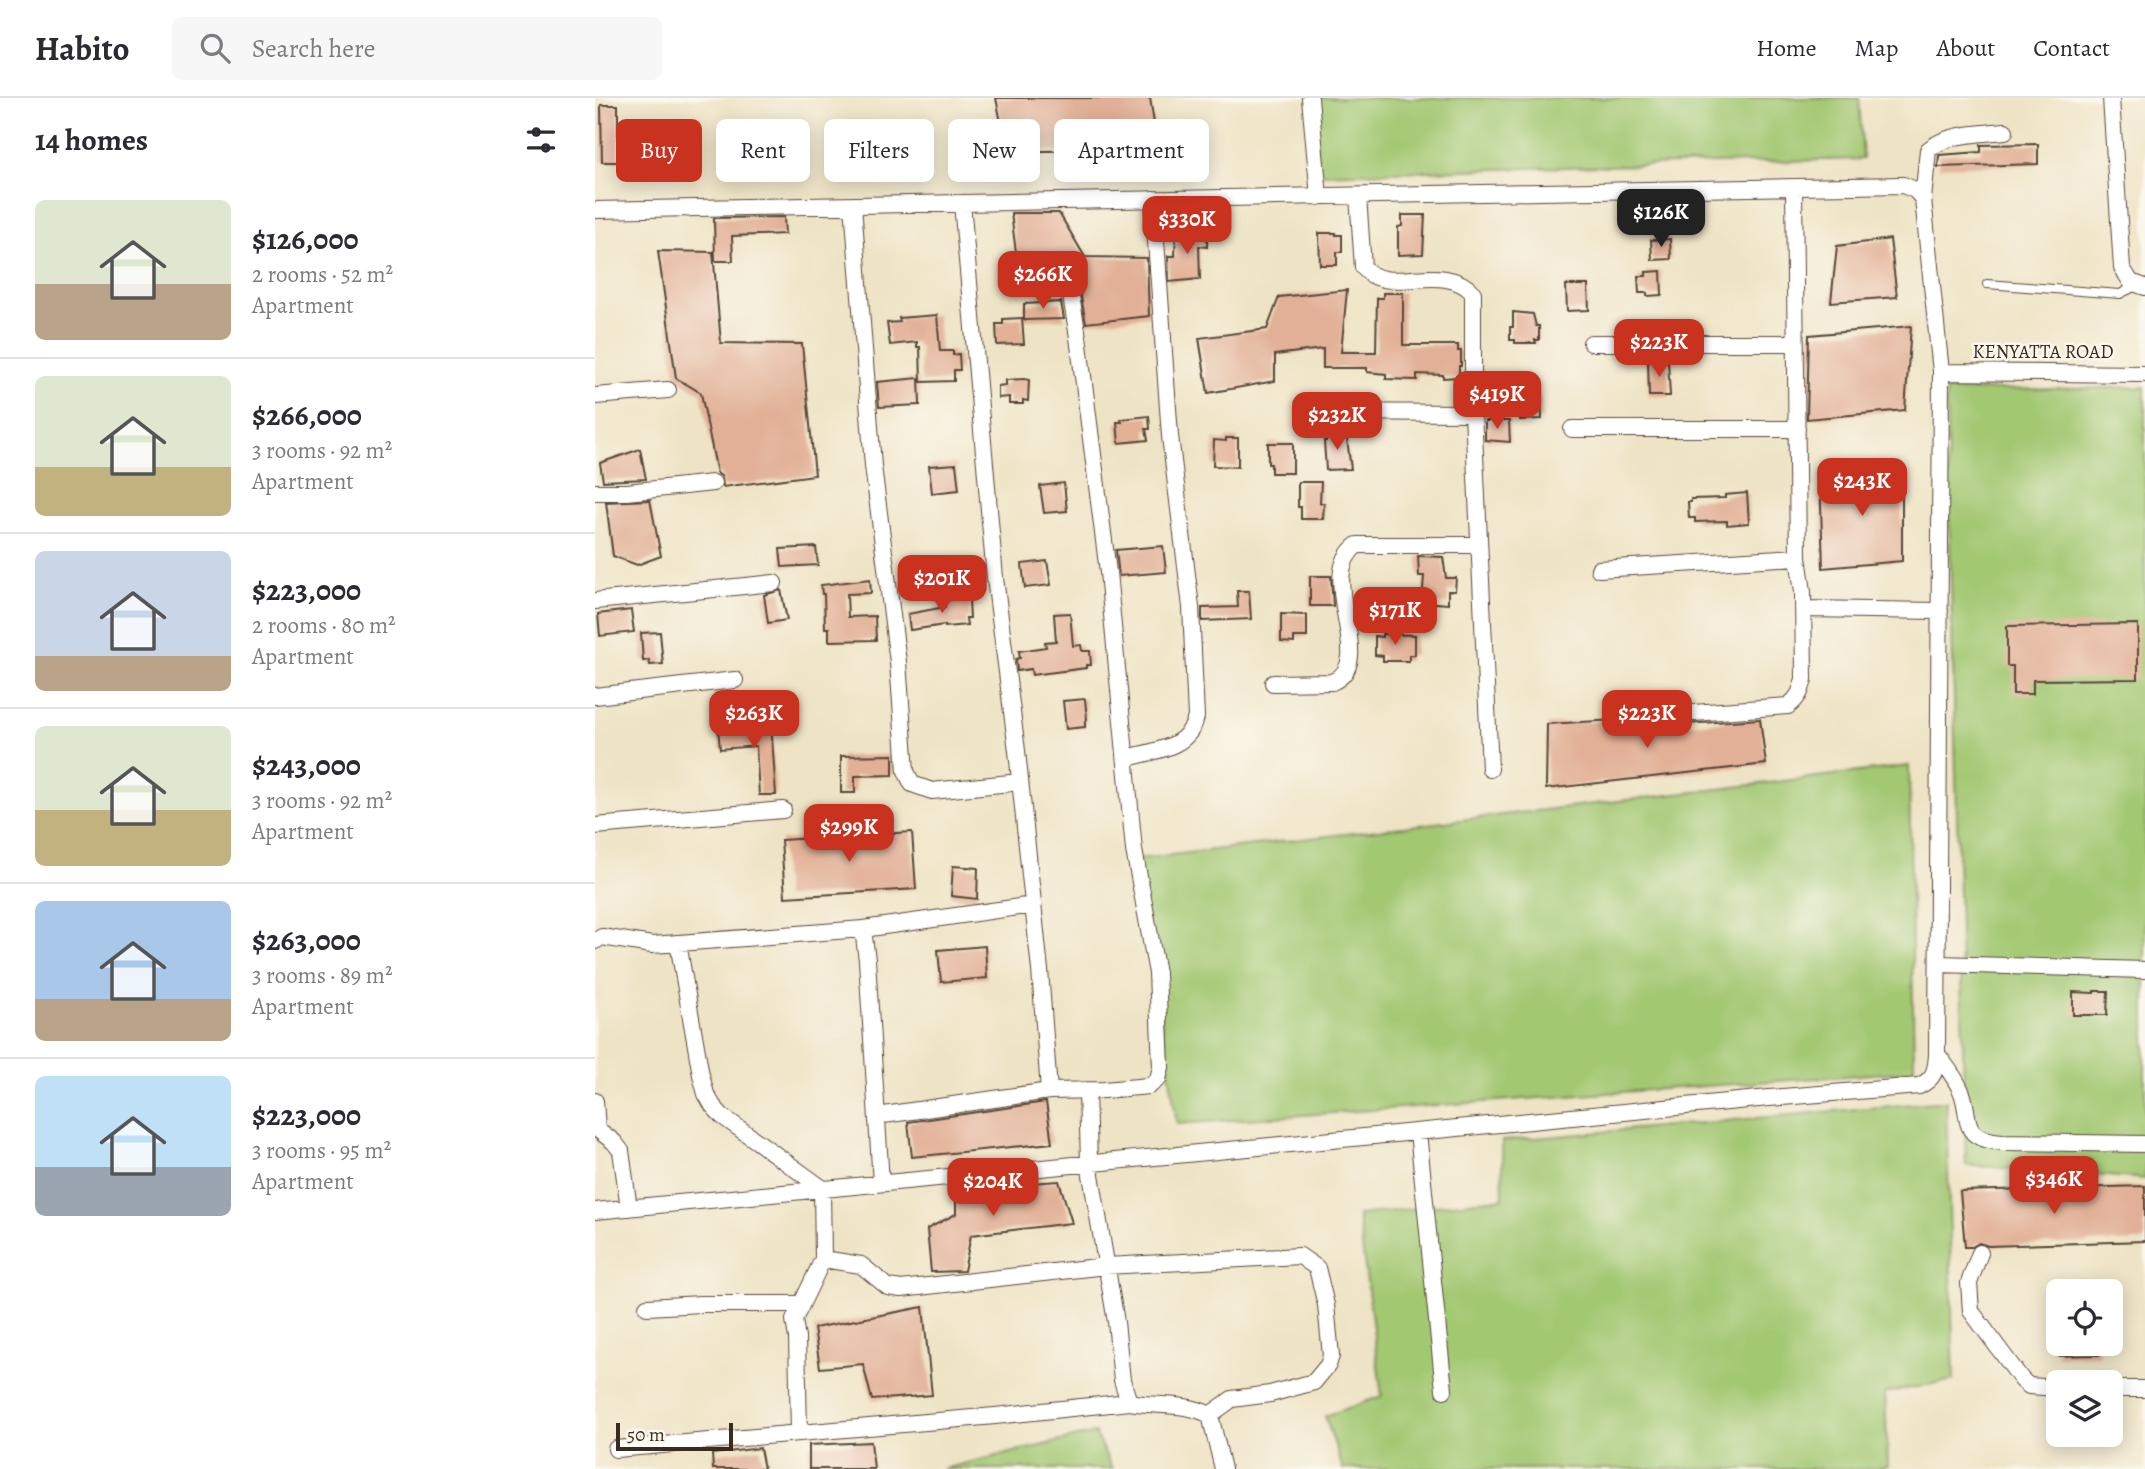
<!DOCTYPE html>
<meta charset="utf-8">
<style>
:root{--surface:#fff;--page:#f7f7f7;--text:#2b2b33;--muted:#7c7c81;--line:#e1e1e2;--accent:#c8321e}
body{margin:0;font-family:Alegreya,serif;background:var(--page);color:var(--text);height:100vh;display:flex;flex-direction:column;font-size:26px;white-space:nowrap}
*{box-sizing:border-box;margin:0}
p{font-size:23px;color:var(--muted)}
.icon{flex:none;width:38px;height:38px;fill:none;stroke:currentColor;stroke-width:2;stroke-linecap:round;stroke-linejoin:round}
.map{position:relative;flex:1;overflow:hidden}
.details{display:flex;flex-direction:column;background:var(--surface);width:595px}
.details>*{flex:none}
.hud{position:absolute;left:21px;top:21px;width:665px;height:63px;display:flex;gap:14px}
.controls{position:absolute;left:1451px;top:1181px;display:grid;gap:14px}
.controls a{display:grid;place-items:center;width:77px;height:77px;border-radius:10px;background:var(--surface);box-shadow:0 4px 18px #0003;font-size:35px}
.scale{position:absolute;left:21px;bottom:18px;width:117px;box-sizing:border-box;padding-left:7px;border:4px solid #3b2a1e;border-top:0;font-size:19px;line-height:24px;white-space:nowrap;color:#3b2a1e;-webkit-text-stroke:5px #fbf7ec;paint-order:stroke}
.price{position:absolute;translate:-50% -60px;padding:0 16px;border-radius:14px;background:var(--accent);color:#fff;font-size:23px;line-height:46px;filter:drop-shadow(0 2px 4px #0008)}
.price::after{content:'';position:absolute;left:50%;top:42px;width:21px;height:16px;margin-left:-10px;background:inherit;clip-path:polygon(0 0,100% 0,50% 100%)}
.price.selected{background:#222;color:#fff}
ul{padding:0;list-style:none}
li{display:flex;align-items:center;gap:21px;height:175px;padding:0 35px}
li+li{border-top:2px solid var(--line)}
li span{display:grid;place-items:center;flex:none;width:196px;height:140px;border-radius:10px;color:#555}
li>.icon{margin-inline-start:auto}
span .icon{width:84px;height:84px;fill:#fffc;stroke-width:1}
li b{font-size:30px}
h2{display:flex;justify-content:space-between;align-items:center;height:84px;padding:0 35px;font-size:30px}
.tag{padding:0 24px;border-radius:10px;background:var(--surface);box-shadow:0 4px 18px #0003;font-size:24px;line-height:63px}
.tag.selected{background:var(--accent);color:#fff}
header{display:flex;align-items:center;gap:42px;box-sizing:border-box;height:98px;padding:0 35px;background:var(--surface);border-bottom:2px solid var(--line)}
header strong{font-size:33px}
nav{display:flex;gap:38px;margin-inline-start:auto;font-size:24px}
.search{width:490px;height:63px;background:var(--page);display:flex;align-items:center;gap:18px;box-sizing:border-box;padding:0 24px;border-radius:10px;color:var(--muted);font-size:26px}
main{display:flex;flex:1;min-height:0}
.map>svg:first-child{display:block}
.green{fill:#a3c872;stroke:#6f7948;stroke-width:2}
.building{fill:#e2b096}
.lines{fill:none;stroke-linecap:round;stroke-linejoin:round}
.service-casing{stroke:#564637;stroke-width:10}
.minor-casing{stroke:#564637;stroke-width:18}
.service{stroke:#fff;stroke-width:8}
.minor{stroke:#fff;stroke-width:16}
.labels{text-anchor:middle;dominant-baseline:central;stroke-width:5;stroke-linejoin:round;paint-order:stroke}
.street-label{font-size:19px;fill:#3b2a1e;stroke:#fbf7ec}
</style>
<header>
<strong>Habito</strong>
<div class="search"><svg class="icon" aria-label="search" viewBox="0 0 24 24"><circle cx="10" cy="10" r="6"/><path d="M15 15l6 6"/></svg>Search here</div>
<nav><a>Home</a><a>Map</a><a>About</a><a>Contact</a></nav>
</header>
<main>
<section class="details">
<h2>14 homes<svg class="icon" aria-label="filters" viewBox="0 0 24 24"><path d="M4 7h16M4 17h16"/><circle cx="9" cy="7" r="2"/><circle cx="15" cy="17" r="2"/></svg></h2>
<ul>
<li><span style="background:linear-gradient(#dfe7d0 60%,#b9a48a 0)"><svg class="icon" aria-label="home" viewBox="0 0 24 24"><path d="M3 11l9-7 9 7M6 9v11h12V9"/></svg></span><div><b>$126,000</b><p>2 rooms · 52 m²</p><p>Apartment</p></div></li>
<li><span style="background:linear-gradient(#dfe7d0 65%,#c2b280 0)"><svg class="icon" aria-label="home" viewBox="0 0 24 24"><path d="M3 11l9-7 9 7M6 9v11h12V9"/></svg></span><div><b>$266,000</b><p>3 rooms · 92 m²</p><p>Apartment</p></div></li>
<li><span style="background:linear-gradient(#c9d6e8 75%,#b9a48a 0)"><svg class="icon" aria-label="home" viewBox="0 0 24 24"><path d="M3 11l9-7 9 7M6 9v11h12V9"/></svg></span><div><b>$223,000</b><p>2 rooms · 80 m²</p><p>Apartment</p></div></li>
<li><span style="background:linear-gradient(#dfe7d0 60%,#c2b280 0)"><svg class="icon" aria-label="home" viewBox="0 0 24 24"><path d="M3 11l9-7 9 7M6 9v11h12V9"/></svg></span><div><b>$243,000</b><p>3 rooms · 92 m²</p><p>Apartment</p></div></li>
<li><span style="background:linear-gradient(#a9c7e8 70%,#b9a48a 0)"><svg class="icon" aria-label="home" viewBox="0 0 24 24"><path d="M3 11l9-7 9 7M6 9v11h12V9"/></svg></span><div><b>$263,000</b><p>3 rooms · 89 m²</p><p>Apartment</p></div></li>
<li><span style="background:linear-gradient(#bfe0f5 65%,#9aa5b1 0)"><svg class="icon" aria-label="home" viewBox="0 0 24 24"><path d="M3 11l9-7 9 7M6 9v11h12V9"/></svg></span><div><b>$223,000</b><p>3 rooms · 95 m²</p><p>Apartment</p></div></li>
</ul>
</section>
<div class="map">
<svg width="1550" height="1371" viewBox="0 0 1550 1371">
<rect width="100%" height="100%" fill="#fbf7ec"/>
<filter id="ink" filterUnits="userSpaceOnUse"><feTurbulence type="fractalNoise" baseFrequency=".0143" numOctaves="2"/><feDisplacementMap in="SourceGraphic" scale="14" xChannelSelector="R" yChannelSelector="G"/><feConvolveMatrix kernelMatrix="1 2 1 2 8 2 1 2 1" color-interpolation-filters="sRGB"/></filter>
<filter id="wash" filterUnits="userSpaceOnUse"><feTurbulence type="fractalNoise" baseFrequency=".00686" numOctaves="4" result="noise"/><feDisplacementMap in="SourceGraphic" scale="28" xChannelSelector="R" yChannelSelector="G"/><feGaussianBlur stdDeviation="1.57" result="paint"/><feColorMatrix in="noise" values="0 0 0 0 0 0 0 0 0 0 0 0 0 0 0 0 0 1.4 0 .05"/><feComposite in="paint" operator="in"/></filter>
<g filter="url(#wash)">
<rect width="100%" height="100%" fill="#eee3c4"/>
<!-- green -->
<path class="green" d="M 717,0 L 1264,0 L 1268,61 L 724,76 Z
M 1550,289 L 1550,1081 L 1371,1067 L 1351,293 Z
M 1314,668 L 1319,973 L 582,1026 L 542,761 Z
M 1351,1003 L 1359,1282 L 1290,1295 L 1293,1368 L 1281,1371 L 748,1371 L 730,1318 L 787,1298 L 763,1117 L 908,1100 L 907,1043 Z
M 500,1335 L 517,1371 L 347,1371 Z"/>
<g id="blocks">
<!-- building -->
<path class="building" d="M 401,0 L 555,0 L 563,50 L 412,54 Z
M 6,7 L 23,7 L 23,64 L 7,64 Z
M 327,31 L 329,55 L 261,60 L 260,36 Z
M 1443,46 L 1443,66 L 1343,69 L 1344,57 L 1386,54 L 1386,47 Z
M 416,115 L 464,115 L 490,159 L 552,160 L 554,218 L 491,225 L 482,179 L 422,163 Z
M 807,117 L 830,117 L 828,156 L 803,157 L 803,129 L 807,128 Z
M 189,119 L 190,136 L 137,138 L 138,163 L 120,163 L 119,120 Z
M 581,133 L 612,133 L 612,149 L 604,148 L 605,181 L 574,184 L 573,158 L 580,158 Z
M 724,135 L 741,135 L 741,137 L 747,137 L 747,154 L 742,154 L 742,167 L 725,167 Z
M 1075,141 L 1076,161 L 1057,162 L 1056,142 Z
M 1295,141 L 1302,199 L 1236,204 L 1242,148 Z
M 63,153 L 118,154 L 126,245 L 207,246 L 220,377 L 128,389 L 127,379 L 122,375 L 106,295 L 81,280 Z
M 1066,173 L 1067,197 L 1052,198 L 1052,195 L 1044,195 L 1043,178 L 1051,178 L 1051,174 Z
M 971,187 L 993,187 L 994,212 L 972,213 Z
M 752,192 L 746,254 L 781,254 L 782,200 L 788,200 L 788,195 L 808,195 L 808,247 L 863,247 L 863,253 L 866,253 L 866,268 L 864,268 L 864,279 L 848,280 L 848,277 L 822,276 L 822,282 L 791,281 L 791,276 L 772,274 L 772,270 L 728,270 L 728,251 L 680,257 L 680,283 L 613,295 L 604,240 L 672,231 L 684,199 Z
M 466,204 L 469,221 L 429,222 L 429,206 Z
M 918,214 L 938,216 L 941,228 L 944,228 L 944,242 L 940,242 L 941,245 L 920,245 L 920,242 L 915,242 L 915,229 L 918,229 Z
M 342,217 L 345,253 L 358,253 L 358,257 L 364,256 L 365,272 L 359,272 L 359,283 L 326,284 L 325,249 L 322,249 L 322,244 L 295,247 L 292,225 L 305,224 L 304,220 Z
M 427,220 L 429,246 L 402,247 L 401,226 L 408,226 L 408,221 Z
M 1316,228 L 1310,312 L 1212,321 L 1214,237 Z
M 1073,263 L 1075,298 L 1054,298 L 1053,264 Z
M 324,280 L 325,307 L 284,309 L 282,284 Z
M 429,281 L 434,282 L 433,303 L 428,302 L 428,306 L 414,306 L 414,299 L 403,300 L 403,288 L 411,287 L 411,282 Z
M 946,299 L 947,321 L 925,322 L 924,300 Z
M 554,318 L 555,331 L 551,331 L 553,342 L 524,345 L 522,324 L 527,324 L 526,321 Z
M 890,323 L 914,323 L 915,344 L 890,342 Z
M 751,334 L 756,371 L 731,372 L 729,343 L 731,343 L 731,335 Z
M 631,340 L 643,340 L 643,369 L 618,368 L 619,342 L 631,343 Z
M 673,345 L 698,345 L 698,375 L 676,375 L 676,366 L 673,366 Z
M 45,351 L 51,381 L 8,383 L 5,365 Z
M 361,366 L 364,392 L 337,395 L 334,368 Z
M 1307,373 L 1307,463 L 1228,470 L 1225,377 Z
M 703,384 L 726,384 L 725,405 L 729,405 L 728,421 L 706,421 L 706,409 L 703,409 Z
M 469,385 L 472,413 L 449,415 L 445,388 Z
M 1152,395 L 1154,425 L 1132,427 L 1132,423 L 1100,424 L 1100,420 L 1094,420 L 1093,404 L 1096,404 L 1096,401 L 1130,400 L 1130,397 Z
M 55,402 L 66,458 L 42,467 L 18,458 L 11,404 Z
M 568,448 L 571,474 L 524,478 L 521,452 Z
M 221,449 L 223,467 L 187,469 L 185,451 Z
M 823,458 L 848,459 L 851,480 L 861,480 L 860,493 L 853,493 L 853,506 L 827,504 L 829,478 L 824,478 Z
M 452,463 L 456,487 L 430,490 L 427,466 Z
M 715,478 L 736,478 L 738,508 L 715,508 Z
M 275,481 L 276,495 L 252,496 L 253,519 L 280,518 L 281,542 L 234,543 L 234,530 L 230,530 L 229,496 L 227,496 L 226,487 Z
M 186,492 L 192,522 L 173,525 L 169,497 Z
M 642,493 L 654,493 L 656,521 L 607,523 L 607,510 L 643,509 Z
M 370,499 L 370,502 L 374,502 L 375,520 L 371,520 L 372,527 L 350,529 L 350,527 L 315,532 L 313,516 L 350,509 L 349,500 Z
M 36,512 L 39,534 L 5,538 L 3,516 Z
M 475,515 L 478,548 L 486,547 L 487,553 L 495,553 L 496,567 L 491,567 L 491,570 L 437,577 L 436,571 L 422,573 L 421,561 L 425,560 L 424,553 L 451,549 L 450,544 L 461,543 L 459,516 Z
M 686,516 L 712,517 L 712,539 L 699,539 L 699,545 L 686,544 Z
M 1543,526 L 1543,581 L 1438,582 L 1438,596 L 1418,596 L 1418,568 L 1412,568 L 1412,528 Z
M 65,534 L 68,566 L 55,567 L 54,562 L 48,563 L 46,535 Z
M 787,536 L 820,537 L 820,557 L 814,557 L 814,563 L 788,563 L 788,558 L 780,557 L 780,538 L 787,539 Z
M 490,601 L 492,622 L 490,623 L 490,629 L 471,631 L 468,603 Z
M 1165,621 L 1171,666 L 951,691 L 952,626 L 1021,622 L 1026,629 L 1032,630 Z
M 176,625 L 181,697 L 164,697 L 161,648 L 125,651 L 123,629 Z
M 298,657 L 298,677 L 260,678 L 260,695 L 246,695 L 246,658 Z
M 317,734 L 321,791 L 190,799 L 186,742 Z
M 358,768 L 383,770 L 382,801 L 356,798 Z
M 390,848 L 392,880 L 346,884 L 343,852 Z
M 1499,893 L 1513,893 L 1512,917 L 1478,917 L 1478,894 L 1499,895 Z
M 451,1004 L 457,1045 L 317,1059 L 313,1024 Z
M 464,1083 L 477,1125 L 376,1137 L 369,1173 L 336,1174 L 332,1131 L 361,1116 L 361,1090 Z
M 1550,1088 L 1550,1143 L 1393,1148 L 1384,1145 L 1377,1149 L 1370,1149 L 1365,1093 Z
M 328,1209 L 337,1297 L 277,1302 L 268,1266 L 225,1270 L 219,1230 Z
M 1462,1246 L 1504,1246 L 1504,1257 L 1462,1258 Z
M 276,1344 L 279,1371 L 214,1371 L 214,1347 Z
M 165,1350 L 169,1371 L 118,1371 L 117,1356 Z"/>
</g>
</g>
<g filter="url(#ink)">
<use href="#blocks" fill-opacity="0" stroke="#564637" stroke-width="2"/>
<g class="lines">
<!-- service casing -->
<g class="service-casing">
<path id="service" d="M 1392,186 L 1525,196 L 1543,187"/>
</g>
<!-- minor casing -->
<g class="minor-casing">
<path id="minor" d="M 715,0 L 724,99
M 1516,0 L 1527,170 L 1536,184 L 1550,189
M 763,98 L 768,169 C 792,200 847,161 878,195 L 878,315 L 895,671
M 1328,101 L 1333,52 C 1352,35 1385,36 1410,33
M 367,105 L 400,480 L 422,653 L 445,872 L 454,993 L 509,992 L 554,988 L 563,981 L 566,969 L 562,875 L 539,752 L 513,474 L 483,239 L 474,186
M 258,107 L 278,368 L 303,564 L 311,673 L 317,686 L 337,693 L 425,684
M 0,112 L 1308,87 L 1320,92 L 1328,101 L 1346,274 L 1342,956 C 1341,973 1339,981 1324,988 L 1174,1000 L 0,1113
M 996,245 L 1200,245
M 1346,274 L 1550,276
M 0,298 L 73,292
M 713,314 L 878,315
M 977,331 L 1202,331
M 0,394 L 32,394 L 118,385
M 1004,471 L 1203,459
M 0,503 L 179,485
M 1208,511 L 1345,513
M 678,585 L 737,584 C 785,564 718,480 762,447 L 884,447
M 0,598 L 140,582
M 1031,620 L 1193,608 C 1204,600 1206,593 1209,581 L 1208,494 L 1203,459 L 1199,90
M 531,660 C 558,653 594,651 601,619 L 596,509 L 575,338 L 558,101
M 0,728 L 188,712
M 268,831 L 438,807
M 0,843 L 7,839 L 57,847 L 268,831 L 272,862 L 286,1085
M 83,845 L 106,977 L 111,996 L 118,1008 L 127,1018 L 227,1090 L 228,1161 L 199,1222 L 202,1240 L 204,1334
M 1343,866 L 1550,872
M 1342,956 C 1351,968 1361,980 1367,995 C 1377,1024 1364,1040 1407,1044 L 1550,1046
M 492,993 L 494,1065 L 521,1224 L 527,1282 L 534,1304 C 561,1309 591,1304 615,1317 L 628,1371
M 0,1003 L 2,1031 L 19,1044 L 26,1053 L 34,1110
M 282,1018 L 454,993
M 823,1034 L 849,1292
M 1385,1155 L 1374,1185 L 1376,1213 L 1427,1282 L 1434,1288 L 1463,1290
M 228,1161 L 266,1167 L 293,1189 L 306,1191 L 511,1168 L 705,1158 L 722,1170 L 731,1207 L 736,1258 L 733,1267 L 719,1284 L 675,1296 L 637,1301 L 615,1317
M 52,1209 L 106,1206 L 205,1206
M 1516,1291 L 1550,1291
M 21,1351 L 400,1318 L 534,1304"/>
</g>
<!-- service -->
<use href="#service" class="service"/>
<!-- minor -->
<use href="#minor" class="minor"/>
</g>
</g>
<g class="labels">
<!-- street labels -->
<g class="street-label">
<text x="1448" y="254">KENYATTA ROAD</text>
</g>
</g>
</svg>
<div class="controls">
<a><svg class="icon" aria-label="locate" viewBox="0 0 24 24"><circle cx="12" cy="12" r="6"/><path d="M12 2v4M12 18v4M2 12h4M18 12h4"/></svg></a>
<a><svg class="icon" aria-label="layers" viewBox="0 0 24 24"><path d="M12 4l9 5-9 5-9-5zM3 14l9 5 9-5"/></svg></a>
</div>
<div class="scale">50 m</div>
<b class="price selected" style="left:1066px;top:151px">$126K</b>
<b class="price" style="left:592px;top:158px">$330K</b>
<b class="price" style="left:448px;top:213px">$266K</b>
<b class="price" style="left:1064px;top:281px">$223K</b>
<b class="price" style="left:902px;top:333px">$419K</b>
<b class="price" style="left:742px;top:354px">$232K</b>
<b class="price" style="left:1267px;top:420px">$243K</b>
<b class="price" style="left:347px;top:517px">$201K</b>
<b class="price" style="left:800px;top:549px">$171K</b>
<b class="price" style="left:159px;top:652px">$263K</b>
<b class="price" style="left:1052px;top:652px">$223K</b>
<b class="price" style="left:254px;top:766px">$299K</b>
<b class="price" style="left:1459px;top:1118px">$346K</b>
<b class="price" style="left:398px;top:1120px">$204K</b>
<div class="hud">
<a class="tag selected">Buy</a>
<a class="tag">Rent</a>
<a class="tag">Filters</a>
<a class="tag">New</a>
<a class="tag">Apartment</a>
</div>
</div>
</main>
